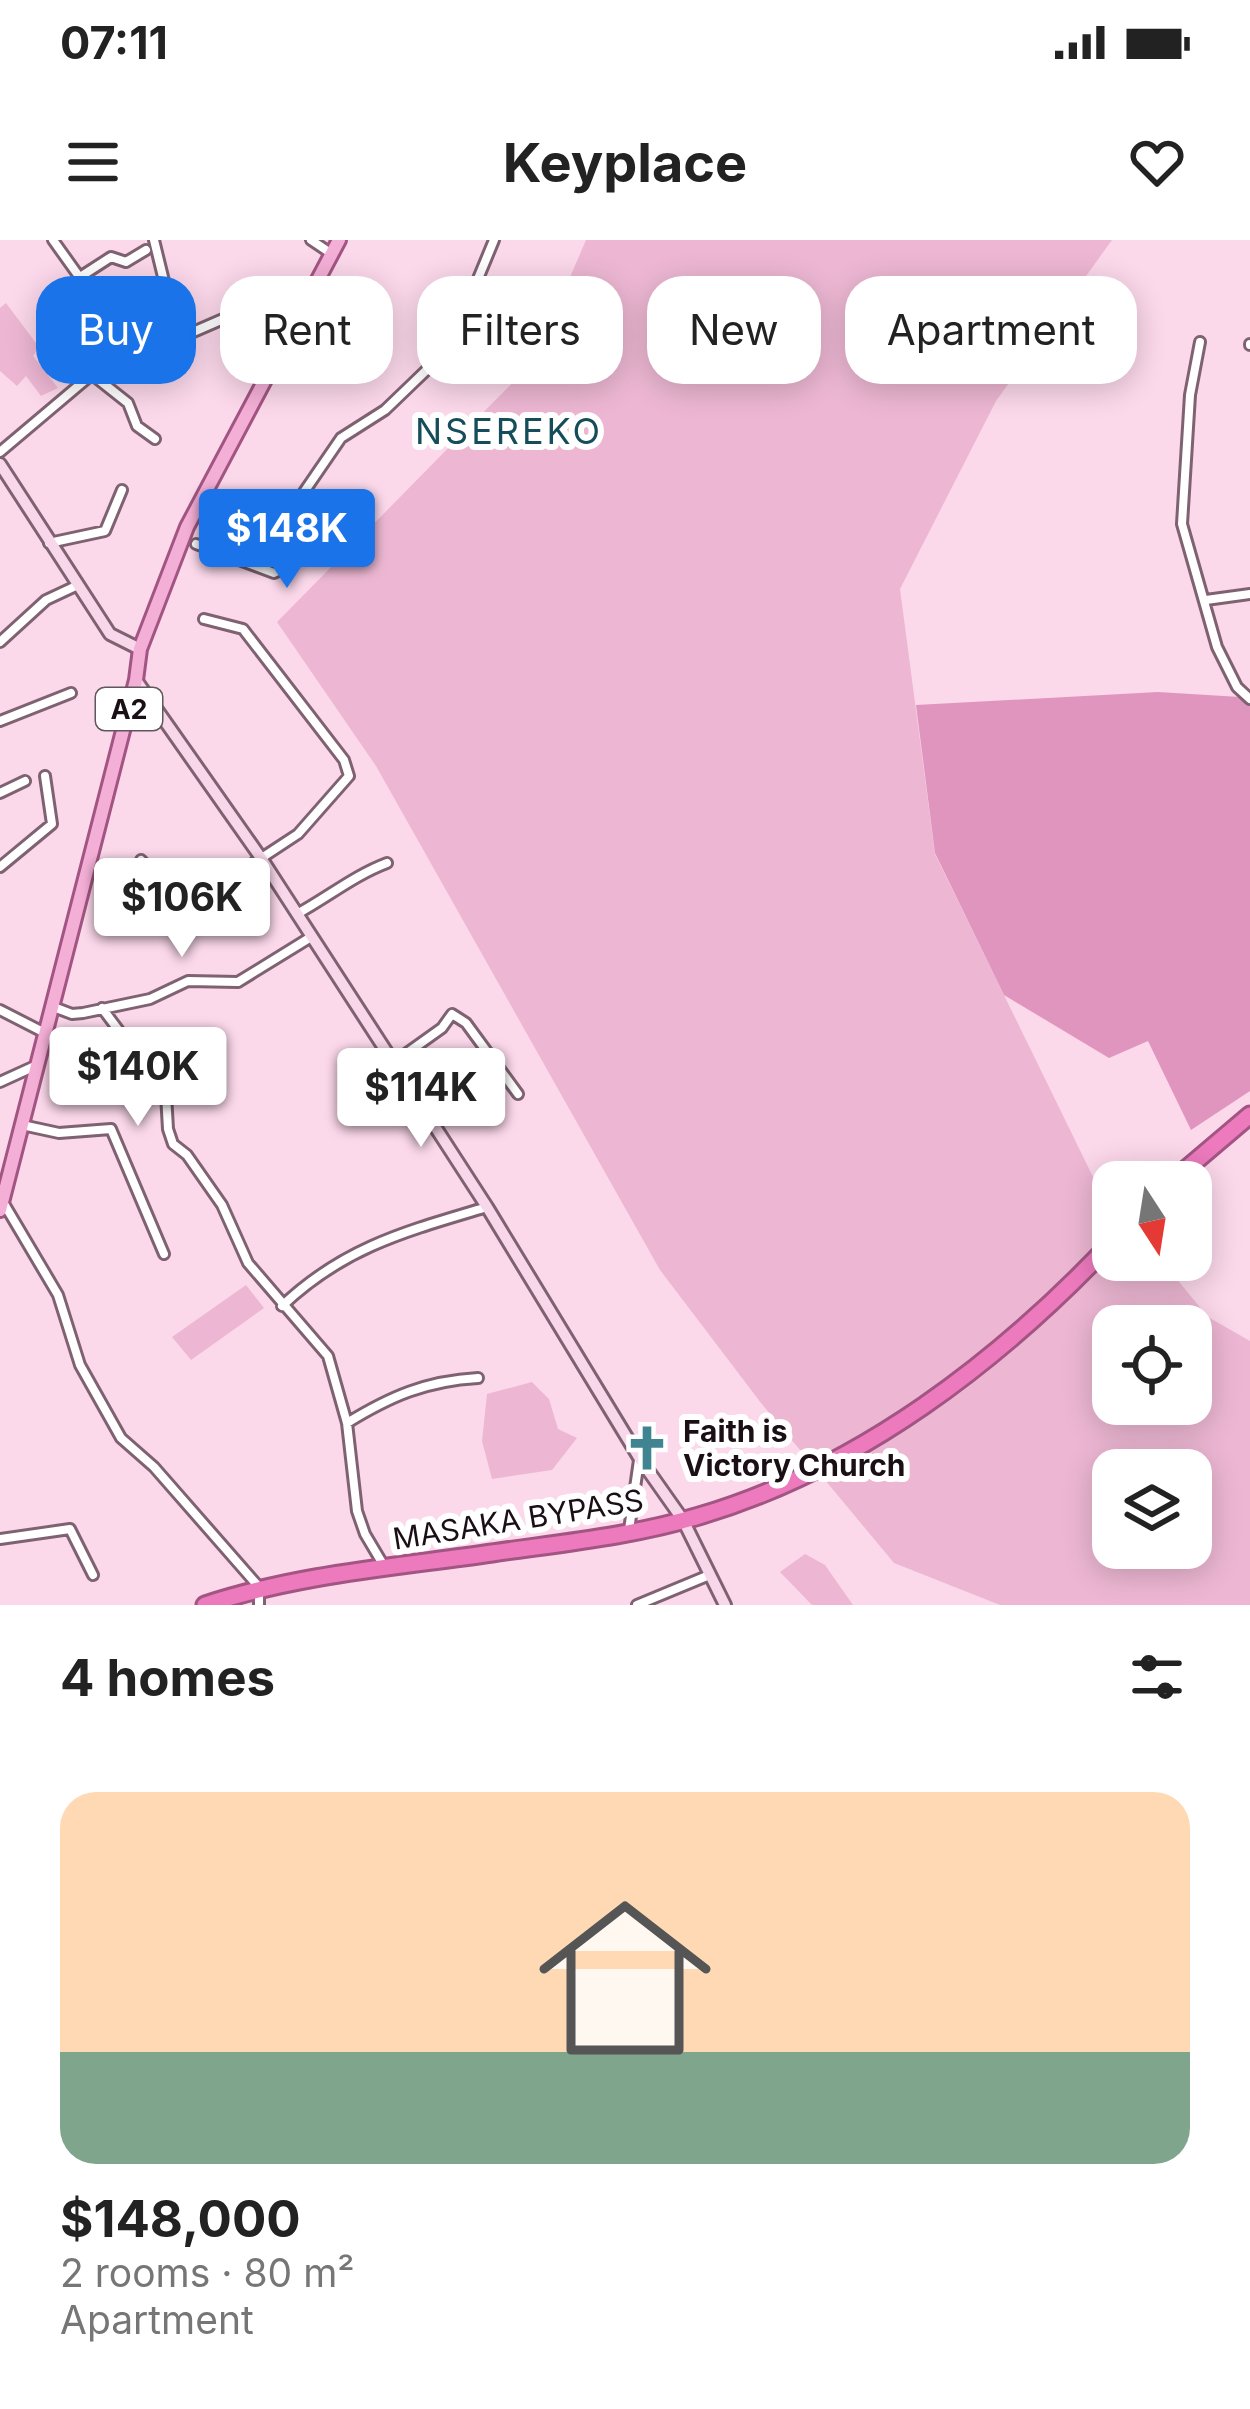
<!DOCTYPE html>
<meta charset="utf-8">
<style>
:root{--surface:#fff;--page:#f2f2f2;--text:#222;--muted:#767676;--accent:#1a73e8}
body{margin:0;font-family:Inter,sans-serif;background:var(--page);color:var(--text);height:100vh;display:flex;flex-direction:column;font-size:45px;white-space:nowrap}
*{box-sizing:border-box;margin:0}
p{font-size:39px;color:var(--muted)}
.icon{flex:none;width:66px;height:66px;fill:none;stroke:currentColor;stroke-width:2;stroke-linecap:round;stroke-linejoin:round}
.map{position:relative;height:1365px;overflow:hidden}
.side{display:flex;flex-direction:column;background:var(--surface);flex:1}
.side>*{flex:none}
.guide{position:absolute;left:36px;top:36px;width:1179px;height:108px;display:flex;gap:24px}
.needle{width:78px;rotate:168deg}
.tools{position:absolute;left:1092px;top:921px;display:grid;gap:24px}
.tools a{display:grid;place-items:center;width:120px;height:120px;border-radius:24px;background:var(--surface);box-shadow:0 6px 30px #0003;font-size:60px}
.price{position:absolute;translate:-50% -102px;padding:0 27px;border-radius:12px;background:#fff;color:#222;font-size:39px;line-height:78px;filter:drop-shadow(0 3px 6px #0008)}
.price::after{content:'';position:absolute;left:50%;top:72px;width:36px;height:27px;margin-left:-18px;background:inherit;clip-path:polygon(0 0,100% 0,50% 100%)}
.price.current{background:var(--accent);color:#fff}
ul{padding:0;list-style:none}
li{display:grid;align-content:center;gap:24px;height:636px;padding:0 60px}
li span{display:grid;place-items:center;height:372px;border-radius:36px;color:#555}
li>.icon{margin-inline-start:auto}
span .icon{width:216px;height:216px;fill:#fffc;stroke-width:1}
li b{font-size:51px}
h2{display:flex;justify-content:space-between;align-items:center;height:144px;padding:0 60px;font-size:51px}
.pill{padding:0 42px;border-radius:36px;background:var(--surface);box-shadow:0 6px 30px #0003;font-size:42px;line-height:108px}
.pill.current{background:var(--accent);color:#fff}
.status{display:flex;justify-content:space-between;align-items:center;height:84px;padding:0 60px;background:var(--surface);direction:ltr}
.status svg{height:33px;fill:currentColor}
header{display:flex;justify-content:space-between;align-items:center;height:156px;padding:0 60px;background:var(--surface);font-size:54px;font-weight:700}
.map>svg:first-child{display:block}
.green{fill:#edb7d3;fill-rule:evenodd}
.forest{fill:#e095be}
.lines{fill:none;stroke-linecap:round;stroke-linejoin:round}
.street-casing{stroke:#7f6271;stroke-width:14}
.secondary-casing{stroke:#7f6271;stroke-width:16}
.primary-casing{stroke:#a25582;stroke-width:18}
.highway-casing{stroke:#a25582;stroke-width:21}
.street{stroke:#fff;stroke-width:8}
.secondary{stroke:#f9d7eb;stroke-width:10}
.primary{stroke:#f4afd7;stroke-width:12}
.highway{stroke:#ec7abd;stroke-width:15}
.labels{text-anchor:middle;dominant-baseline:central;stroke-width:12;stroke-linejoin:round;paint-order:stroke}
.shield{fill:#fff;stroke:#5f575b;stroke-width:3}
.shield-label{font-size:27px;font-weight:bold;fill:#1a0f15}
.poi-label{font-size:30px;font-weight:bold;fill:#1a0f15;stroke:#fff;text-anchor:start}
.street-label{font-size:30px;fill:#1a0f15;stroke:#fff}
.quarter-label{font-size:36px;letter-spacing:3px;fill:#154e5a;stroke:#fff}
</style>
<div class="status"><b>07:11</b><svg viewBox="0 0 49 12"><path d="M0 12V9h3v3zM5 12V6h3v6zM10 12V3h3v9zM15 12V0h3v12zM26 1h20v11H26zM47 4h2v5h-2z"/></svg></div>
<header><svg class="icon" aria-label="menu" viewBox="0 0 24 24"><path d="M4 6h16M4 12h16M4 18h16"/></svg>Keyplace<svg class="icon" aria-label="heart" viewBox="0 0 24 24"><path d="M12 20l-8-8c-3-5 5-10 8-4 3-6 11-1 8 4z"/></svg></header>
<div class="map">
<svg width="1250" height="1365" viewBox="0 0 1250 1365">
<rect width="100%" height="100%" fill="#fbd8ea"/>
<!-- green -->
<path class="green" d="M 586,0 L 1112,0 L 996,161 L 900,349 L 935,614 L 1095,941 L 1113,962 L 1113,1020 L 1161,1020 L 1208,1077 L 1250,1101 L 1250,1365 L 1000,1365 L 894,1323 L 761,1163 L 660,1030 L 376,526 L 277,382 L 534,121 ZM 1113,1086 L 1191,1086 L 1191,1164 L 1113,1164 ZM 1113,1230 L 1191,1230 L 1191,1308 L 1113,1308 Z
M 6,63 L 39,107 L 33,116 L 58,148 L 41,156 L 26,136 L 17,146 L 0,131 L 0,68 Z
M 246,1045 L 264,1068 L 191,1120 L 172,1097 Z
M 532,1142 L 549,1159 L 558,1189 L 577,1198 L 552,1230 L 492,1239 L 482,1201 L 487,1154 Z
M 805,1314 L 825,1325 L 853,1365 L 812,1365 L 780,1332 Z"/>
<!-- forest -->
<path class="forest" d="M 1158,452 L 1240,457 L 1250,465 L 1250,851 L 1191,890 L 1148,801 L 1109,818 L 1004,755 L 935,613 L 916,465 Z"/>
<g class="lines">
<!-- street casing -->
<g class="street-casing">
<path id="street" d="M 53,0 L 93,56 L 121,111
M 154,0 L 164,41 L 159,85
M 311,0 L 332,14
M 80,37 L 111,17 L 126,22 L 146,10
M 1200,102 L 1190,155 L 1182,284 L 1217,407 L 1237,447 L 1250,459
M 1250,104 L 1250,105
M 94,136 L 128,163 L 137,186 L 155,199
M 0,212 L 135,98 L 159,85 L 184,96 L 230,76 L 297,79
M 49,303 L 105,291 L 122,250
M 196,304 L 274,333 L 282,329 L 286,280 L 291,271 L 341,198 L 385,170 L 438,119 L 454,97 L 494,0
M 1206,360 L 1250,354
M 0,402 L 46,360 L 78,345
M 0,481 L 71,453
M 0,553 L 25,541
M 141,620 L 183,664 L 190,665 L 298,594 L 349,536 L 344,520 L 243,389 L 204,379
M 0,627 L 52,584 L 45,536
M 297,674 C 328,657 355,635 387,623
M 51,766 L 72,774 L 83,773 L 150,759 L 188,741 L 238,742 L 311,697
M 102,768 L 166,854 L 168,889 L 173,904 L 187,915 L 222,965 L 248,1023 L 328,1116 L 347,1183 L 357,1271 L 365,1294 L 384,1326
M 0,770 L 45,793
M 393,823 L 442,788 L 452,774 L 466,783 L 518,854
M 0,842 L 35,826
M 22,885 L 59,893 L 111,889 L 164,1014
M 3,962 L 58,1055 L 80,1125 L 121,1198 L 154,1227 L 259,1347 L 259,1365
M 282,1066 C 344,1007 407,991 487,967
M 347,1183 C 391,1156 426,1141 478,1138
M 629,1290 L 639,1220
M 0,1299 L 70,1289 L 93,1335
M 637,1365 L 707,1336"/>
</g>
<!-- secondary casing -->
<g class="secondary-casing">
<path id="secondary" d="M 0,224 L 110,394 L 140,409
M 136,440 L 261,618 L 487,967 L 640,1219 L 683,1280 L 725,1365"/>
</g>
<!-- primary casing -->
<g class="primary-casing">
<path id="primary" d="M 0,970 L 136,440 L 140,409 L 187,287 L 339,0"/>
</g>
<!-- highway casing -->
<g class="highway-casing">
<path id="highway" d="M 1171,942 L 1250,875
M 205,1365 C 299,1334 395,1327 492,1313 C 561,1303 633,1296 699,1276 C 859,1229 1000,1121 1113,1001"/>
</g>
<!-- street -->
<use href="#street" class="street"/>
<!-- secondary -->
<use href="#secondary" class="secondary"/>
<!-- primary -->
<use href="#primary" class="primary"/>
<!-- highway -->
<use href="#highway" class="highway"/>
</g>
<!-- icons -->
<defs>
<g id="church-bare" transform="scale(3.6)"><path d="M-1.2-6h2.4v3.5h3.3v2.4h-3.3V6h-2.4V-.1h-3.3v-2.4h3.3Z" fill="#408492" stroke="#fff" stroke-width="2.5" paint-order="stroke"/></g>
</defs>
<g fill-rule="evenodd">
<use href="#church-bare" x="647" y="1208"/>
</g>
<g class="labels">
<!-- shield labels -->
<rect class="shield" x="96" y="448" width="66" height="42" rx="9"/>
<g class="shield-label">
<text x="129" y="469">A2</text>
</g>
<!-- poi labels -->
<g class="poi-label">
<text x="683" y="1191">Faith is<tspan x="683" dy="34">Victory Church</tspan></text>
</g>
<!-- street labels -->
<g class="street-label">
<text transform="translate(518 1279) rotate(-9)">MASAKA BYPASS</text>
</g>
<!-- quarter labels -->
<g class="quarter-label">
<text x="509" y="191">NSEREKO</text>
</g>
</g>
</svg>
<div class="tools">
<a><svg class="needle" viewBox="-14 -14 28 28"><path d="M0-13l5 13h-10z" fill="#e53935"/><path d="M0 13l5-13h-10z" fill="#767676"/></svg></a>
<a><svg class="icon" aria-label="locate" viewBox="0 0 24 24"><circle cx="12" cy="12" r="6"/><path d="M12 2v4M12 18v4M2 12h4M18 12h4"/></svg></a>
<a><svg class="icon" aria-label="layers" viewBox="0 0 24 24"><path d="M12 4l9 5-9 5-9-5zM3 14l9 5 9-5"/></svg></a>
</div>
<b class="price current" style="left:287px;top:351px">$148K</b>
<b class="price" style="left:182px;top:720px">$106K</b>
<b class="price" style="left:138px;top:889px">$140K</b>
<b class="price" style="left:421px;top:910px">$114K</b>
<div class="guide">
<a class="pill current">Buy</a>
<a class="pill">Rent</a>
<a class="pill">Filters</a>
<a class="pill">New</a>
<a class="pill">Apartment</a>
</div>
</div>
<section class="side">
<h2>4 homes<svg class="icon" aria-label="filters" viewBox="0 0 24 24"><path d="M4 7h16M4 17h16"/><circle cx="9" cy="7" r="2"/><circle cx="15" cy="17" r="2"/></svg></h2>
<ul>
<li><span style="background:linear-gradient(#ffd9b3 70%,#7fa58c 0)"><svg class="icon" aria-label="home" viewBox="0 0 24 24"><path d="M3 11l9-7 9 7M6 9v11h12V9"/></svg></span><div><b>$148,000</b><p>2 rooms · 80 m²</p><p>Apartment</p></div></li>
</ul>
</section>
